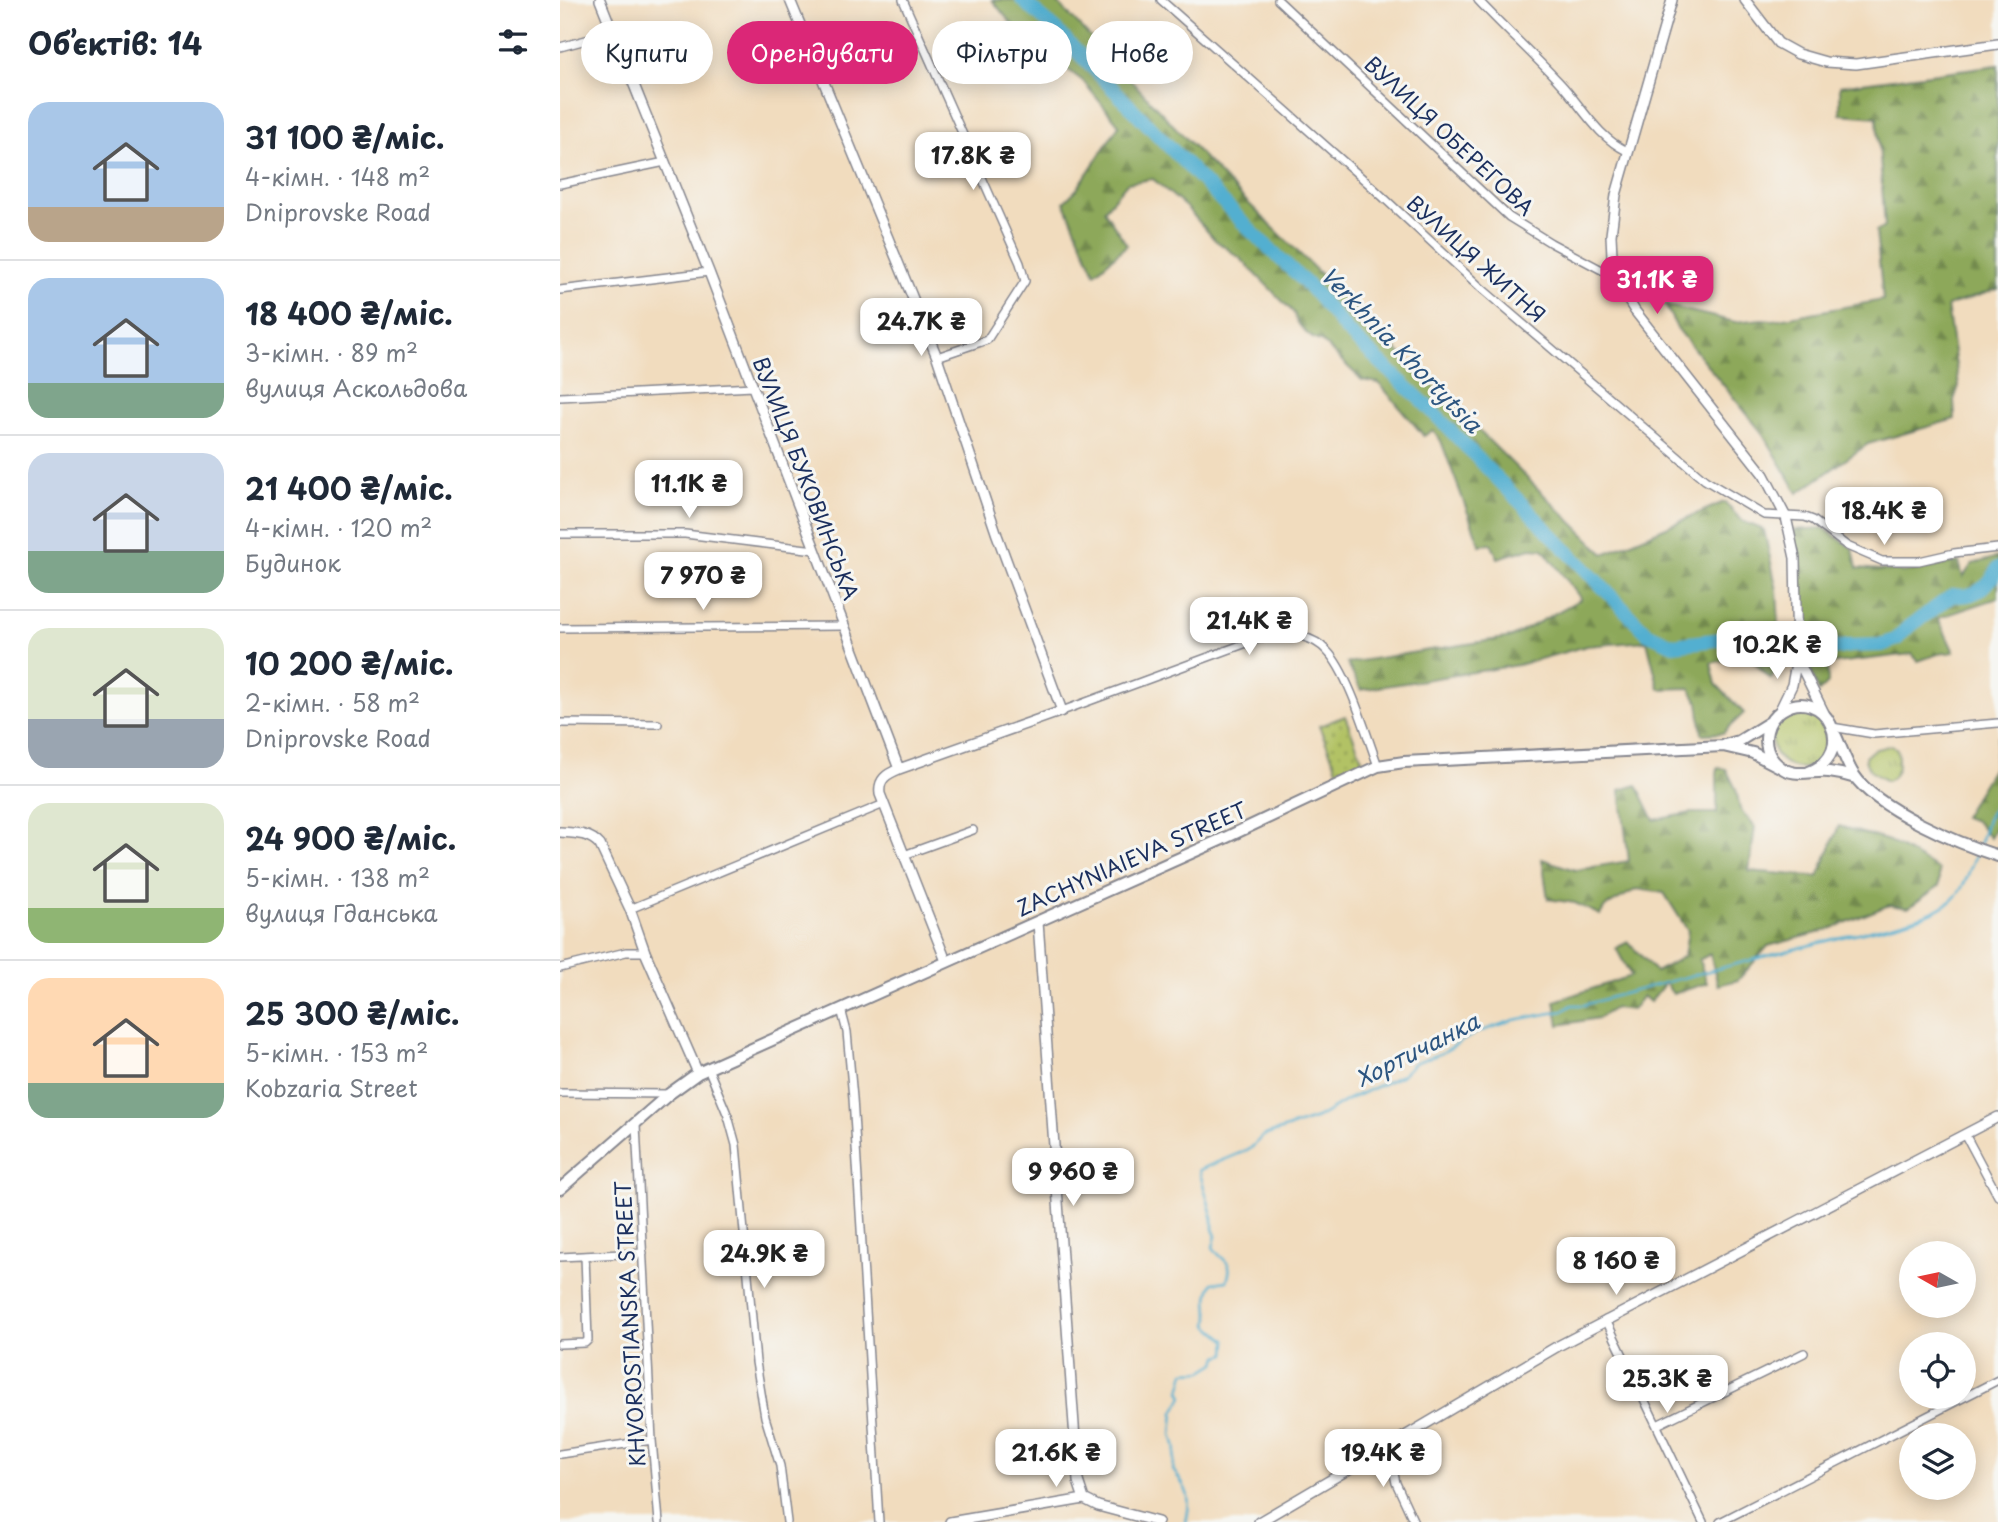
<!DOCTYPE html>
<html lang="uk">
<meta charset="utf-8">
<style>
:root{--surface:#fff;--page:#f6f6f7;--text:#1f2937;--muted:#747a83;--line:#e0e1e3;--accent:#db2777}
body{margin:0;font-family:"Playpen Sans",sans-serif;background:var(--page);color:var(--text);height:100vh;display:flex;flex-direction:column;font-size:26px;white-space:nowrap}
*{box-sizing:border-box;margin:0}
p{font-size:23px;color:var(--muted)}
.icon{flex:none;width:38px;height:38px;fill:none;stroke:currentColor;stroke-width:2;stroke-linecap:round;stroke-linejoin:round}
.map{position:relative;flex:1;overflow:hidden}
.details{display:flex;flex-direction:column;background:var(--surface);width:560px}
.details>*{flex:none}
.hud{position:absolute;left:21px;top:21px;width:665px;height:63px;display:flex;gap:14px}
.needle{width:46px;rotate:279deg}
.fabs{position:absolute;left:1339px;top:1241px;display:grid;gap:14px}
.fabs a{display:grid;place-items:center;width:77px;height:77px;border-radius:50%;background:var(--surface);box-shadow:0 4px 18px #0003;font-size:35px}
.price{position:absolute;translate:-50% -60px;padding:0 16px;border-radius:14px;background:#fff;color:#222;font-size:23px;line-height:46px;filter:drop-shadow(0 2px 4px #0008)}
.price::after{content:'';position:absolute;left:50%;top:42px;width:21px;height:16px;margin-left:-10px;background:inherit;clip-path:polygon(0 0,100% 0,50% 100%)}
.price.selected{background:var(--accent);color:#fff}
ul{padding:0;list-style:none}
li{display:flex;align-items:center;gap:21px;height:175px;padding:0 28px}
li+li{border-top:2px solid var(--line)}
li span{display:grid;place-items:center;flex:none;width:196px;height:140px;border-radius:21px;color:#555}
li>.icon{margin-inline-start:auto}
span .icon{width:84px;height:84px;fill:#fffc;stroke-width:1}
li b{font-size:30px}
h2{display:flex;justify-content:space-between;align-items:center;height:84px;padding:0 28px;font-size:30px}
.chip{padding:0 24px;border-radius:32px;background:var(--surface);box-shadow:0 4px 18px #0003;font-size:24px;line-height:63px}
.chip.selected{background:var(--accent);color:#fff}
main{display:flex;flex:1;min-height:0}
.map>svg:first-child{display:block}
.grass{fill:url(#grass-tufts);stroke:#667862;stroke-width:2}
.forest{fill:url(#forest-firs);stroke:#546c5c;stroke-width:2}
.park{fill:url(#park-dots);stroke:#667862;stroke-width:2}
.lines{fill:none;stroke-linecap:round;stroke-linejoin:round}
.stream{stroke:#52afd0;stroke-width:2.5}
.river{stroke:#52afd0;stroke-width:14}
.minor-casing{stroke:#86868e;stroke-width:10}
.tertiary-casing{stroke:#86868e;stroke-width:12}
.primary-casing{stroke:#86868e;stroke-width:14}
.minor{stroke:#fff;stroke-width:7}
.tertiary{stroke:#fff;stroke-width:9}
.primary{stroke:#fff;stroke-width:10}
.labels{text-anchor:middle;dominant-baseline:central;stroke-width:6;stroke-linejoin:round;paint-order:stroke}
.street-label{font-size:21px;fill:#1b2f5e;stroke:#f6f6f2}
.water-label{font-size:23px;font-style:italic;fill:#2c5580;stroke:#f6f6f2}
</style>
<main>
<section class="details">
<h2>Об’єктів: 14<svg class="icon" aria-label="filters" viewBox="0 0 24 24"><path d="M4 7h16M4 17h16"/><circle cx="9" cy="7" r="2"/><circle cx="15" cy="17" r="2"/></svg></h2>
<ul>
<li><span style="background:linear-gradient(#a9c7e8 75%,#b9a48a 0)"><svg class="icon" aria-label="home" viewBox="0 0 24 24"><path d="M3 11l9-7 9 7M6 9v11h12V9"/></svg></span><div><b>31 100 ₴/міс.</b><p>4-кімн. · 148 m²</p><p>Dniprovske Road</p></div></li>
<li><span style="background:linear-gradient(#a9c7e8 75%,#7fa58c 0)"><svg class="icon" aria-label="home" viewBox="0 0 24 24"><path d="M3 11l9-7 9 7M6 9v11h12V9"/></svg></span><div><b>18 400 ₴/міс.</b><p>3-кімн. · 89 m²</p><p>вулиця Аскольдова</p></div></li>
<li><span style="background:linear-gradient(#c9d6e8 70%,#7fa58c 0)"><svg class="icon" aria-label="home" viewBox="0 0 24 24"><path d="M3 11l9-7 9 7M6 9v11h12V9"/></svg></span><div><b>21 400 ₴/міс.</b><p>4-кімн. · 120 m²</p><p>Будинок</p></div></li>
<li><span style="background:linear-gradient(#dfe7d0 65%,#9aa5b1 0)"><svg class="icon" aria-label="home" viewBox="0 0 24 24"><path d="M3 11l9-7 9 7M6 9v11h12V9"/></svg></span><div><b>10 200 ₴/міс.</b><p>2-кімн. · 58 m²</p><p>Dniprovske Road</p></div></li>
<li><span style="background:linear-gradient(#dfe7d0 75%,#8fb573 0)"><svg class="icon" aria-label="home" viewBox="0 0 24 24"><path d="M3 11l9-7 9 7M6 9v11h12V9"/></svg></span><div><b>24 900 ₴/міс.</b><p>5-кімн. · 138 m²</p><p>вулиця Гданська</p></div></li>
<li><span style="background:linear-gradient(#ffd9b3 75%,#7fa58c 0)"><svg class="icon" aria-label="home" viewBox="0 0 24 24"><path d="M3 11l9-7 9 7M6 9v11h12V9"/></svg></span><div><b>25 300 ₴/міс.</b><p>5-кімн. · 153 m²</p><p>Kobzaria Street</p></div></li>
</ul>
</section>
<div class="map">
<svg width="1438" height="1522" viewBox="0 0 1438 1522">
<defs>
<pattern id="grass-tufts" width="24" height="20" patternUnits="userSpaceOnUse" patternTransform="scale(1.75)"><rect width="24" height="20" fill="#b2c265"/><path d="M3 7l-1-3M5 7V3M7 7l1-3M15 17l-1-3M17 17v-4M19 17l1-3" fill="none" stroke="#909e56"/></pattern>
<pattern id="forest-firs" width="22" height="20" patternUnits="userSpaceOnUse" patternTransform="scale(1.75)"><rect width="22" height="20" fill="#8da85a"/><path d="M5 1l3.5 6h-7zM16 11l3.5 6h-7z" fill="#72894e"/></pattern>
<pattern id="park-dots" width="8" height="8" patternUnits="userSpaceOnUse" patternTransform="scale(1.75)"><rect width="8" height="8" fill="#b2c265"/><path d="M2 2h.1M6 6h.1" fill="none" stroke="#909e56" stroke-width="1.8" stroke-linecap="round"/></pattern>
</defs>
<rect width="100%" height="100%" fill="#f6f6f2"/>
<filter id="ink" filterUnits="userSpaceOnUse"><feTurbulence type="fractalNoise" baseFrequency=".0143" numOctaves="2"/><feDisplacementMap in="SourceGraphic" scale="14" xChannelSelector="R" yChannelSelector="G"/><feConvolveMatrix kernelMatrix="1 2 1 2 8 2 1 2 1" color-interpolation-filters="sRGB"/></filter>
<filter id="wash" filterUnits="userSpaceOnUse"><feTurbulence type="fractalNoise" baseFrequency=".00686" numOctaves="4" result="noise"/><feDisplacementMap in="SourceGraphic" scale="28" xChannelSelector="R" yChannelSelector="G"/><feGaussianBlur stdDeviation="1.57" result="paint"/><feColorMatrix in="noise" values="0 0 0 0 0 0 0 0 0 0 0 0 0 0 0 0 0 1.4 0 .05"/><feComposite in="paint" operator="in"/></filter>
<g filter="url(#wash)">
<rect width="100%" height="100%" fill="#f1dcbe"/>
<!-- grass -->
<path class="grass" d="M1212 739a29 29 0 1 1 58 0a29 29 0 1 1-58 0Z
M 1332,745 L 1337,749 C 1339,762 1340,773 1328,781 C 1317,777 1305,769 1305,757 L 1313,750 Z"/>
<!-- forest -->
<path class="forest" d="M 432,0 L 495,0 L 668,183 L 1044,554 L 1164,502 L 1182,521 L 1204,530 L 1217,590 L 1221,661 L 1211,679 L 1187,655 L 1151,663 L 1156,684 L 1184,713 L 1163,733 L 1142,734 L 1138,702 L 1130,688 L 1099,689 L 1087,641 L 1027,646 L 958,665 L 801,690 L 787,663 L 952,637 L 1021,599 L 983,549 L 971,548 L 938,558 L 931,543 L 920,545 L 881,441 L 873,430 L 864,436 L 819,383 L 802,380 L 761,341 C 749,339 737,325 734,313 L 680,258 L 655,240 L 627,208 L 593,179 L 567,183 L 544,210 L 567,245 L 535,273 L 504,202 L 517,189 L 559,125 L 523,81 L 459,33 Z
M 1438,65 L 1438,289 L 1387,306 L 1399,386 L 1394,400 L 1395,419 L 1308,444 L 1238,493 L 1204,435 L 1117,328 L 1105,305 L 1175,322 L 1202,319 L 1213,320 L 1323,300 L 1316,231 L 1325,227 L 1317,117 L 1280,114 L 1280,86 Z
M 1264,528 L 1293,549 L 1297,568 L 1343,572 L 1399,562 L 1403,577 L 1412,564 L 1438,557 L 1438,598 L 1378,618 L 1394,652 L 1378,654 L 1358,661 L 1352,654 L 1267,664 L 1268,683 L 1259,692 L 1247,660 L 1234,530 Z
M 1438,736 L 1438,822 L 1430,838 L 1416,821 L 1403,817 L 1434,766 Z
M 1157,768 L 1166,769 L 1176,789 L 1180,809 L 1195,827 L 1189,871 L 1258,877 L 1279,826 L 1329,841 L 1379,870 L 1379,886 L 1348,908 L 1329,905 L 1265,931 L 1208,946 L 1178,980 L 1158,985 L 1150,954 L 1139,960 L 1147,983 L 1113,994 L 1105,983 L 1090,1002 L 1083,996 L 1072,1010 L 1055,1008 L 1038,1018 L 999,1025 L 995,1001 L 1071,976 L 1056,948 L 1068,942 L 1096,972 L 1124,956 L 1128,931 L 1104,893 L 1077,889 L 1045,907 L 1040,915 L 1015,903 L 988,899 L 982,859 L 1015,870 L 1069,861 L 1060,790 L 1077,785 L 1094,820 L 1131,813 L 1157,813 Z"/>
<!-- park -->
<path class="park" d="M 785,716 L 804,764 L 779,774 L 759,726 Z"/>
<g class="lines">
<!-- stream -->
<path class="stream" d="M 1419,845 L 1427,820 L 1438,798
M 626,1522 C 632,1497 628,1490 613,1470 L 616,1448 L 612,1434 L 614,1412 L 623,1396 L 620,1391 L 625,1372 L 643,1371 L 656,1363 L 658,1356 L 666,1354 L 667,1341 L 648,1325 C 652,1307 643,1301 653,1283 L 667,1281 C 675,1259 661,1262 653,1247 L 656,1236 L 653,1229 L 653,1219 L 639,1170 L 690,1149 L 703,1136 L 757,1118 L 787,1100 L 842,1075 L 854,1063 L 882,1053 L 916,1033 L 954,1020 L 1003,1011 L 1012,1005 L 1024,1005 C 1110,980 1196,959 1282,937 C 1312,929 1372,920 1393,899 C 1406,887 1410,867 1417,852"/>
<!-- river -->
<path class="river" d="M 462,0 L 494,28 L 692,232 L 750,287 L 788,332 L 863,402 L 1087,633 L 1113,645 L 1188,636 L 1214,652 L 1220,652
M 1258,652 L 1255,652 L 1289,646 L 1322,645 L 1337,639 L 1346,629 L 1393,595 C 1415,599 1428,587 1438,568"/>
</g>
</g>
<g filter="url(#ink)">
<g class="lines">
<!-- minor casing -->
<g class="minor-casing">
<path id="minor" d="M 343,0 L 460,263 L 465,281 L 427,340 L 377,357
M 601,0 L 810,185 L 920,287 L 1145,480 L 1204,515 L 1245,517 L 1253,520 L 1287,546 L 1322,561 L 1359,561 L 1394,553 L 1438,548
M 718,0 L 949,217 L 991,243 L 1053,276
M 918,0 C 944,28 973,54 999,82 C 1022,106 1036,136 1067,151
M 0,47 L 52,33
M 0,184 L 105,162
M 0,290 L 149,272
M 0,397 L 193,387
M 0,534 L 125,534 L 255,550
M 0,628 L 285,626
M 502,711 L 711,634 C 730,632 754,636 767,651 C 788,672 807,736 818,766
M 0,723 L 98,724
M 1272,727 L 1314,734 L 1438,723
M 344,855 L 413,830
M 70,909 L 324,804
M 0,968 L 66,952 L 85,952
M 281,1009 L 287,1032 L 293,1098 L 319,1522
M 148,1068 L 168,1116 L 176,1145 L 196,1362 L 205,1417 L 220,1466 L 227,1522
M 0,1093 L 108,1094
M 76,1125 L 92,1440 L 99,1522
M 1405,1134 L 1438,1196
M 0,1257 L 83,1253
M 1046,1320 L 1143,1522
M 0,1344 L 25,1343 L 28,1340 L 25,1256
M 1097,1425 L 1244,1353
M 828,1446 L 836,1483 L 854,1522
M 0,1454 L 92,1440
M 1160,1522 L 1438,1380"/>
</g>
<!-- tertiary casing -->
<g class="tertiary-casing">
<path id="tertiary" d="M 40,0 L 149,272 L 339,769 C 327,774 318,779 320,794 L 386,961
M 230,0 L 377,357 L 437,535 L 502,711 L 339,769
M 1112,0 L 1056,195 L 1051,235 L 1053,276 L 1075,311 L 1204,475 L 1226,517 L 1235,558 L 1237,658 L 1232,685 L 1219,712
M 1185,0 L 1218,43 L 1238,54 L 1266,62 L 1296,64 L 1438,44
M 1237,658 L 1265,715
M 0,832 C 15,833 30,833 40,845 L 70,909 L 85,952 L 138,1073
M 478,922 L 518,1481 L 524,1499
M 390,1522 L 524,1499 L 538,1506 L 598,1522
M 699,1522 L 998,1346 L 1438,1117"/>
</g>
<!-- primary casing -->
<g class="primary-casing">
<path id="primary" d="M 1276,736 C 1282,749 1286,763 1294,775 C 1316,809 1400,844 1438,856
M 1165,745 L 1179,741 L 1210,722
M 1249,772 C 1300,752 1264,684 1222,710 C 1214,715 1209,722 1207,731 C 1204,744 1208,757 1218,765 C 1233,779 1252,770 1269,772 C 1278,773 1287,775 1296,778
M 0,1189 L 109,1094 L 138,1073 L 667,837 L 818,766 L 844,762 L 1163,746 L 1193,753 L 1222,768"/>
</g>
<!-- minor -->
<use href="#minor" class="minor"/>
<!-- tertiary -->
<use href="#tertiary" class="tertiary"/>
<!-- primary -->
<use href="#primary" class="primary"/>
</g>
</g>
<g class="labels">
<!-- street labels -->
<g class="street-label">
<text transform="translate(890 135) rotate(43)">ВУЛИЦЯ ОБЕРЕГОВА</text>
<text transform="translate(917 258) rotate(42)">ВУЛИЦЯ ЖИТНЯ</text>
<text transform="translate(247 478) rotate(69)">ВУЛИЦЯ БУКОВИНСЬКА</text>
<text transform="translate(571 858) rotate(-24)">ZACHYNIAIEVA STREET</text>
<text transform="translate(69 1324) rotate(-93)">KHVOROSTIANSKA STREET</text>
</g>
<!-- water labels -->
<g class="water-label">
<text transform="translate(842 349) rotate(46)">Verkhnia Khortytsia</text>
<text transform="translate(857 1049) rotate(-27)">Хортичанка</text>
</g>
</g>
</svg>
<div class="fabs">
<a><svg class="needle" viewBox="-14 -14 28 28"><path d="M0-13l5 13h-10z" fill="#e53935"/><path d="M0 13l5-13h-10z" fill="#747a83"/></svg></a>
<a><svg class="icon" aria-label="locate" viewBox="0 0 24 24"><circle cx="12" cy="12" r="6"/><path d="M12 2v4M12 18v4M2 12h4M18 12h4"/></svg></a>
<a><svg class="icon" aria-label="layers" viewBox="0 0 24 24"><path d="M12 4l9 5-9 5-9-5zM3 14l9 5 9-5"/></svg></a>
</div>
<b class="price" style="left:413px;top:192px">17.8K ₴</b>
<b class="price selected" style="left:1097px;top:316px">31.1K ₴</b>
<b class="price" style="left:361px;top:358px">24.7K ₴</b>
<b class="price" style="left:129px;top:520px">11.1K ₴</b>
<b class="price" style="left:1324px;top:547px">18.4K ₴</b>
<b class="price" style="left:143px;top:612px">7 970 ₴</b>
<b class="price" style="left:689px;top:657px">21.4K ₴</b>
<b class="price" style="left:1217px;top:681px">10.2K ₴</b>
<b class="price" style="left:513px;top:1208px">9 960 ₴</b>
<b class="price" style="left:204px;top:1290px">24.9K ₴</b>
<b class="price" style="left:1056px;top:1297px">8 160 ₴</b>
<b class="price" style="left:1107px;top:1415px">25.3K ₴</b>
<b class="price" style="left:496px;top:1489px">21.6K ₴</b>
<b class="price" style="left:823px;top:1489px">19.4K ₴</b>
<div class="hud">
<a class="chip">Купити</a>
<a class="chip selected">Орендувати</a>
<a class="chip">Фільтри</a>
<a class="chip">Нове</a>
</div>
</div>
</main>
